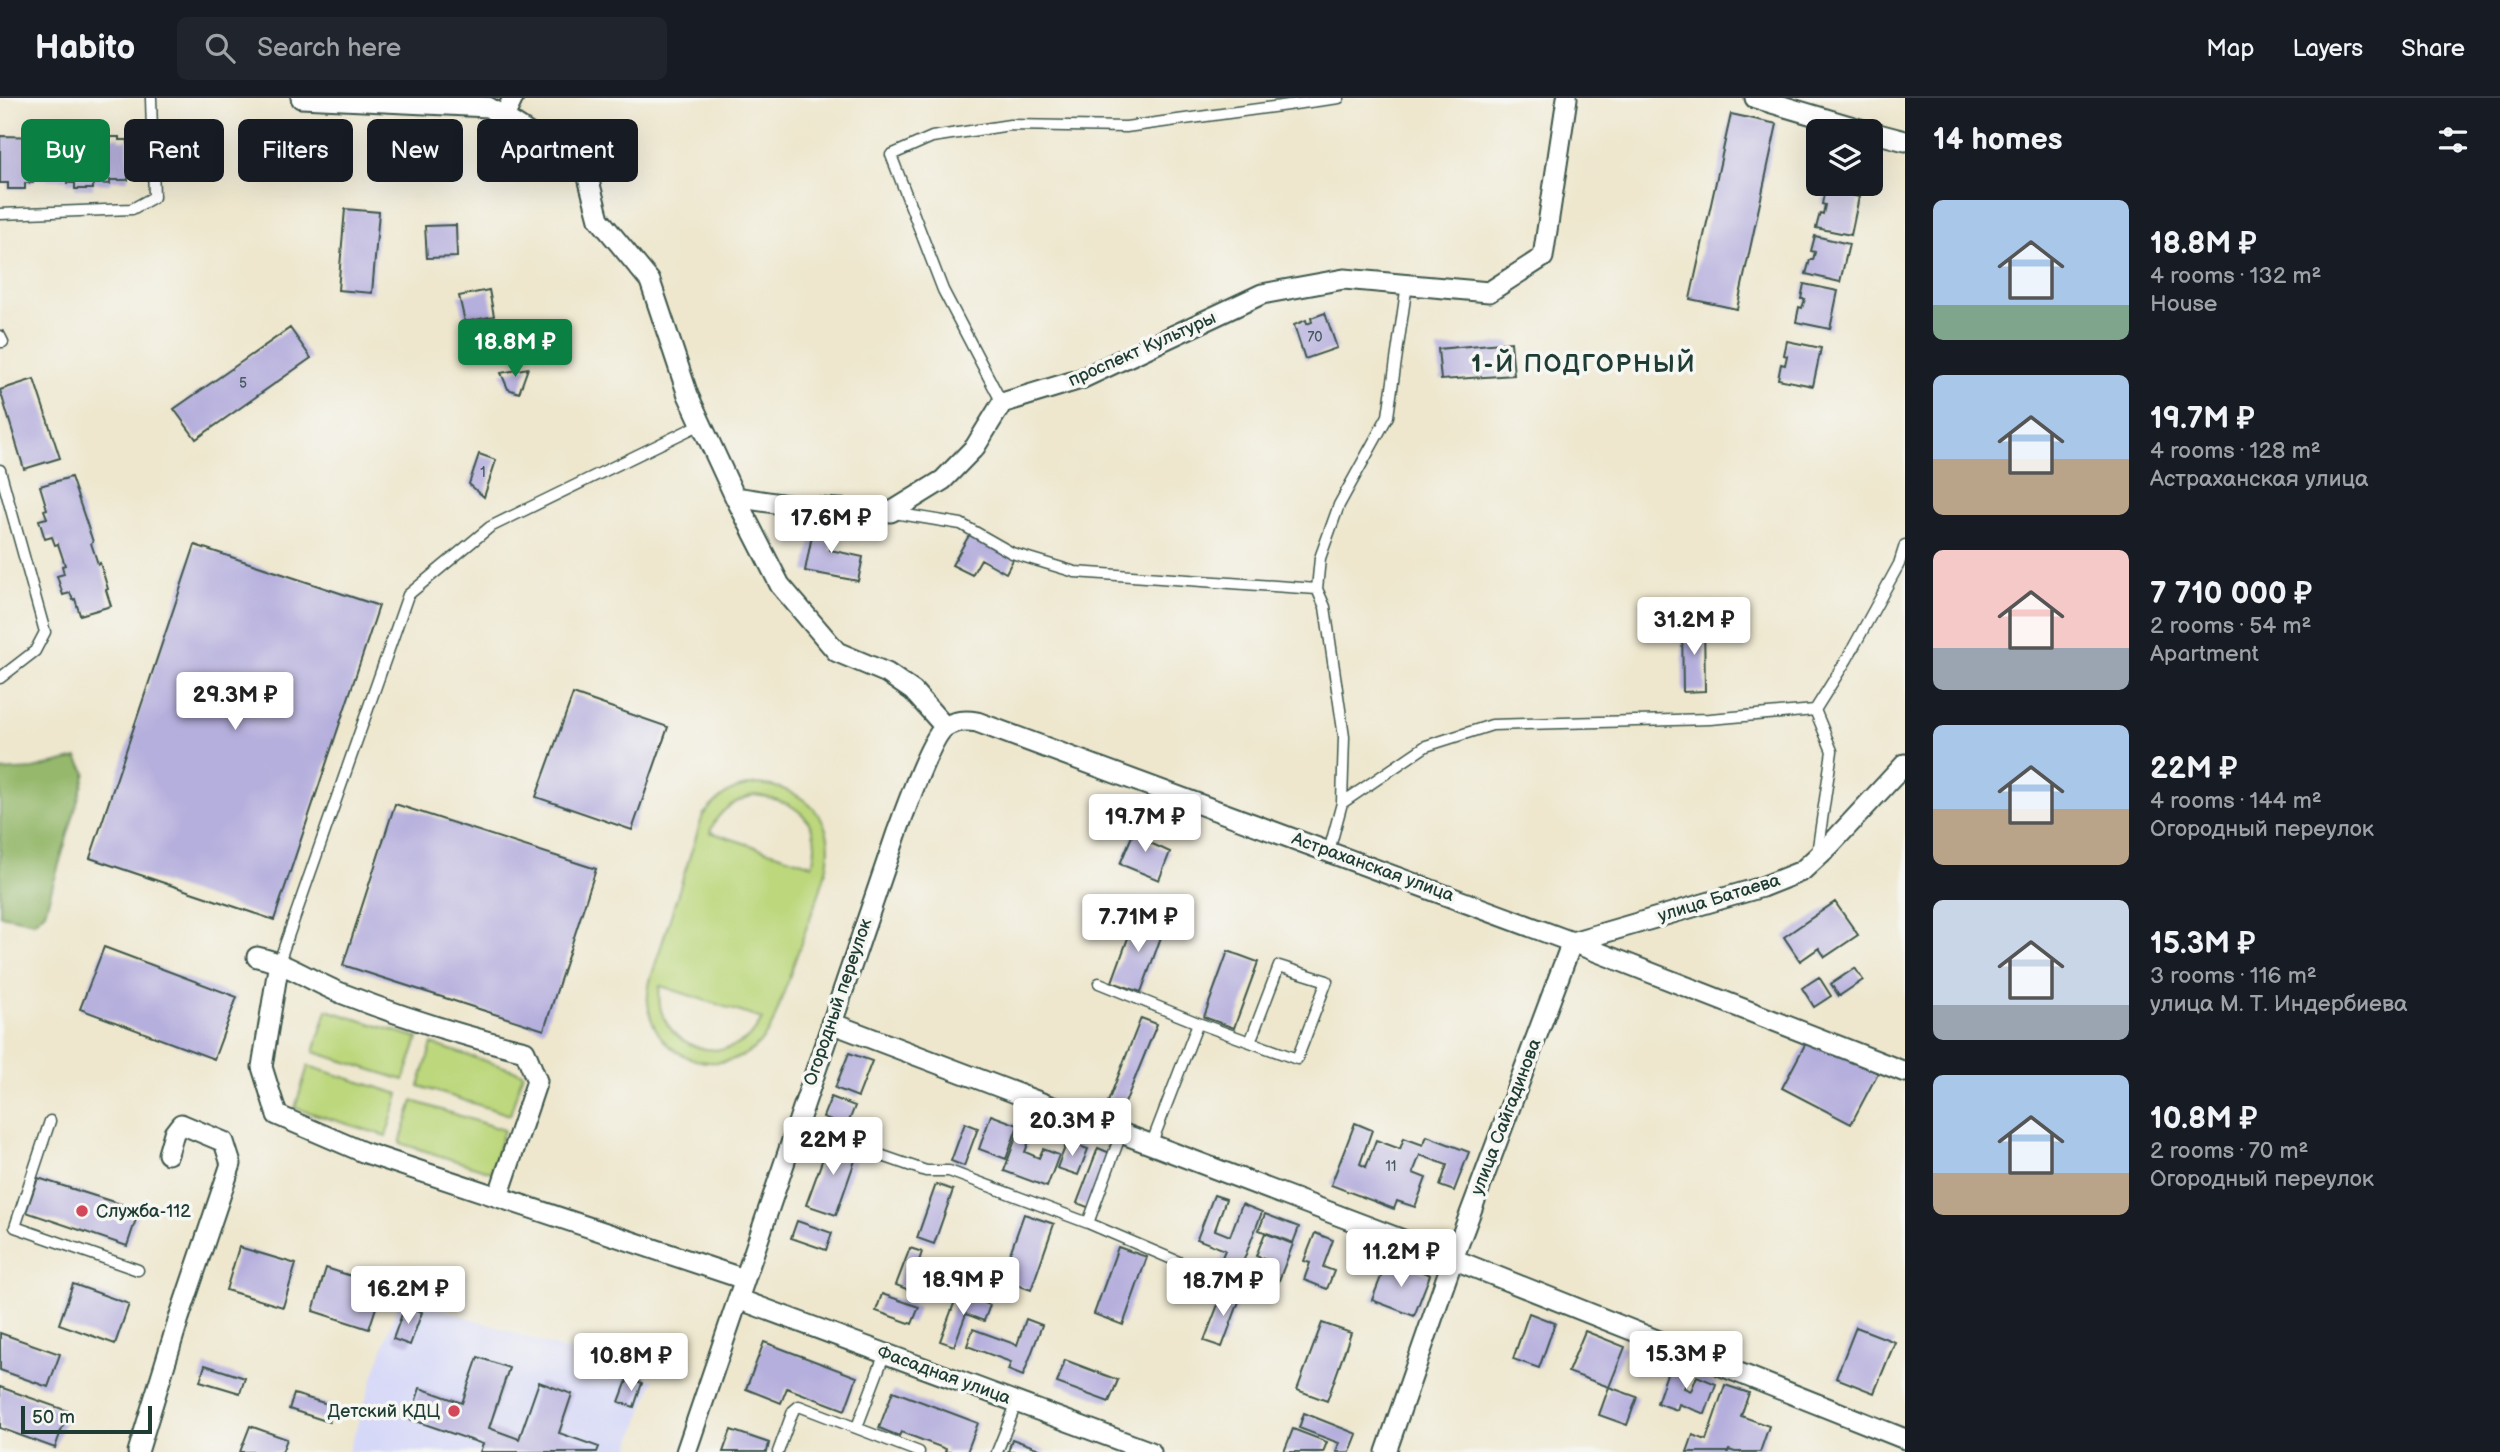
<!DOCTYPE html>
<meta charset="utf-8">
<style>
:root{--surface:#171b24;--page:#20242c;--text:#f1f3f6;--muted:#9ea1a6;--line:#363941;--accent:#0b8043}
body{margin:0;font-family:"Balsamiq Sans",sans-serif;background:var(--page);color:var(--text);height:100vh;display:flex;flex-direction:column;font-size:26px;white-space:nowrap}
*{box-sizing:border-box;margin:0}
p{font-size:23px;color:var(--muted)}
.icon{flex:none;width:38px;height:38px;fill:none;stroke:currentColor;stroke-width:2;stroke-linecap:round;stroke-linejoin:round}
.map{position:relative;flex:1;overflow:hidden}
.details{display:flex;flex-direction:column;background:var(--surface);width:595px}
.details>*{flex:none}
.banner{position:absolute;left:21px;top:21px;width:665px;height:63px;display:flex;gap:14px}
.buttons{position:absolute;left:1806px;top:21px;display:grid;gap:14px}
.buttons a{display:grid;place-items:center;width:77px;height:77px;border-radius:10px;background:var(--surface);box-shadow:0 7px 28px #0002;font-size:35px}
.scale{position:absolute;left:21px;bottom:18px;width:131px;box-sizing:border-box;padding-left:7px;border:4px solid #1f3d34;border-top:0;font-size:19px;line-height:24px;white-space:nowrap;color:#1f3d34;-webkit-text-stroke:5px #f6f6f2;paint-order:stroke}
.price{position:absolute;translate:-50% -60px;padding:0 16px;border-radius:7px;background:#fff;color:#222;font-size:23px;line-height:46px;filter:drop-shadow(0 2px 4px #0008)}
.price::after{content:'';position:absolute;left:50%;top:42px;width:21px;height:16px;margin-left:-10px;background:inherit;clip-path:polygon(0 0,100% 0,50% 100%)}
.price.current{background:var(--accent);color:#fff}
ul{padding:0;list-style:none}
li{display:flex;align-items:center;gap:21px;height:175px;padding:0 28px}
li span{display:grid;place-items:center;flex:none;width:196px;height:140px;border-radius:10px;color:#555}
li>.icon{margin-inline-start:auto}
span .icon{width:84px;height:84px;fill:#fffc;stroke-width:1}
li b{font-size:30px}
h2{display:flex;justify-content:space-between;align-items:center;height:84px;padding:0 28px;font-size:30px}
.pill{padding:0 24px;border-radius:10px;background:var(--surface);box-shadow:0 7px 28px #0002;font-size:24px;line-height:63px}
.pill.current{background:var(--accent);color:#fff}
header{display:flex;align-items:center;gap:42px;box-sizing:border-box;height:98px;padding:0 35px;background:var(--surface);border-bottom:2px solid var(--line)}
header strong{font-size:33px}
nav{display:flex;gap:38px;margin-inline-start:auto;font-size:24px}
.search{width:490px;height:63px;background:var(--page);display:flex;align-items:center;gap:18px;box-sizing:border-box;padding:0 24px;border-radius:10px;color:var(--muted);font-size:26px}
main{display:flex;flex:1;min-height:0}
.map>svg:first-child{display:block}
.built{fill:#d6d8f8}
.green{fill:#bcd77c;stroke:#6e8a58;stroke-width:2;fill-rule:evenodd}
.forest{fill:#95b86c;stroke:#5a7a50;stroke-width:2}
.building{fill:#b5afdd}
.lines{fill:none;stroke-linecap:round;stroke-linejoin:round}
.lane-casing{stroke:#3e564b;stroke-width:13}
.street-casing{stroke:#3e564b;stroke-width:23}
.lane{stroke:#fff;stroke-width:10}
.street{stroke:#fff;stroke-width:19}
.poi-dot{fill:#d1495b;stroke:#f6f6f2;stroke-width:2.5}
.labels{text-anchor:middle;dominant-baseline:central;stroke-width:7;stroke-linejoin:round;paint-order:stroke}
.number-label{font-size:14px;fill:#445a5e}
.street-label{font-size:18px;fill:#1f3d34;stroke:#f6f6f2}
.poi-label{font-size:18px;fill:#1f3d34;stroke:#f6f6f2;text-anchor:start}
.district-label{font-size:24px;font-weight:bold;letter-spacing:2px;fill:#1f3d34;stroke:#f6f6f2}
</style>
<header>
<strong>Habito</strong>
<div class="search"><svg class="icon" aria-label="search" viewBox="0 0 24 24"><circle cx="10" cy="10" r="6"/><path d="M15 15l6 6"/></svg>Search here</div>
<nav><a>Map</a><a>Layers</a><a>Share</a></nav>
</header>
<main>
<div class="map">
<svg width="1905" height="1354" viewBox="0 0 1905 1354">
<rect width="100%" height="100%" fill="#f6f6f2"/>
<filter id="ink" filterUnits="userSpaceOnUse"><feTurbulence type="fractalNoise" baseFrequency=".0143" numOctaves="2"/><feDisplacementMap in="SourceGraphic" scale="14" xChannelSelector="R" yChannelSelector="G"/><feConvolveMatrix kernelMatrix="1 2 1 2 8 2 1 2 1" color-interpolation-filters="sRGB"/></filter>
<filter id="wash" filterUnits="userSpaceOnUse"><feTurbulence type="fractalNoise" baseFrequency=".00686" numOctaves="4" result="noise"/><feDisplacementMap in="SourceGraphic" scale="28" xChannelSelector="R" yChannelSelector="G"/><feGaussianBlur stdDeviation="1.57" result="paint"/><feColorMatrix in="noise" values="0 0 0 0 0 0 0 0 0 0 0 0 0 0 0 0 0 1.4 0 .05"/><feComposite in="paint" operator="in"/></filter>
<g filter="url(#wash)">
<rect width="100%" height="100%" fill="#eee7ce"/>
<!-- built -->
<path class="built" d="M 401,1197 L 654,1282 L 628,1354 L 348,1354 Z"/>
<!-- green -->
<path class="green" d="M 757,686 C 799,689 835,716 828,762 C 825,786 813,810 805,834 C 794,864 784,895 773,925 C 766,938 758,950 744,957 C 703,978 651,952 648,904 C 647,897 649,890 650,883 L 703,717 C 721,697 730,690 757,686 ZM 754,697 C 794,702 825,722 812,767 L 710,734 C 718,712 733,704 754,697 ZM 660,888 L 661,888 L 762,921 C 734,978 650,949 660,888 Z
M 327,912 L 418,940 L 404,982 L 314,954 Z
M 432,946 L 523,975 L 510,1017 L 419,988 Z
M 308,968 L 399,996 L 386,1038 L 295,1010 Z
M 413,1003 L 504,1032 L 491,1074 L 400,1045 Z"/>
<!-- forest -->
<path class="forest" d="M 77,660 L 86,675 L 45,814 L 34,824 L 0,817 L 0,673 L 33,671 Z"/>
<g id="blocks">
<!-- building -->
<path class="building" d="M 1731,16 L 1777,26 L 1737,211 L 1690,201 Z
M 0,38 L 42,39 L 42,42 L 59,42 L 59,39 L 102,39 L 102,42 L 110,42 L 111,39 L 119,39 L 119,42 L 128,42 L 128,82 L 110,82 L 110,86 L 93,85 L 93,91 L 75,91 L 75,85 L 67,85 L 67,82 L 34,81 L 33,85 L 25,85 L 25,91 L 8,91 L 8,85 L 0,85 Z
M 1825,91 L 1859,99 L 1851,137 L 1816,130 L 1820,115 L 1823,116 L 1825,107 L 1822,106 Z
M 345,111 L 379,114 L 372,195 L 338,192 Z
M 456,127 L 457,159 L 427,160 L 425,128 Z
M 1815,138 L 1849,146 L 1840,184 L 1806,176 L 1810,162 L 1813,162 L 1815,154 L 1811,153 Z
M 1804,186 L 1838,193 L 1830,231 L 1796,224 L 1799,209 L 1802,210 L 1805,201 L 1801,201 Z
M 489,192 L 494,218 L 465,224 L 459,198 Z
M 1325,215 L 1337,250 L 1305,261 L 1294,227 L 1306,222 L 1307,226 L 1312,224 L 1311,220 Z
M 290,230 L 311,260 L 196,341 L 174,311 Z
M 1787,243 L 1821,250 L 1813,288 L 1778,281 L 1781,266 L 1785,267 L 1787,258 L 1784,257 Z
M 1511,244 L 1514,277 L 1441,282 L 1438,251 Z
M 528,270 L 519,295 L 508,291 L 501,275 Z
M 34,281 L 60,360 L 24,371 L 0,292 Z
M 479,356 L 496,362 L 484,399 L 469,386 Z
M 71,379 L 93,444 L 91,445 L 98,466 L 100,465 L 108,491 L 106,492 L 111,508 L 80,517 L 75,501 L 73,502 L 70,495 L 63,497 L 57,478 L 64,476 L 62,468 L 65,467 L 58,446 L 55,447 L 52,439 L 45,441 L 39,422 L 47,420 L 44,412 L 47,411 L 40,388 Z
M 815,422 L 839,426 L 836,442 L 832,441 L 830,452 L 863,459 L 858,483 L 805,473 Z
M 971,434 L 1015,458 L 1006,475 L 981,461 L 972,477 L 952,467 Z
M 195,447 L 379,508 L 274,822 L 90,760 Z
M 1704,524 L 1705,593 L 1683,594 L 1682,525 Z
M 573,596 L 668,629 L 632,732 L 536,699 Z
M 395,706 L 596,771 L 544,932 L 343,867 Z
M 1137,726 L 1153,733 L 1148,744 L 1170,754 L 1159,782 L 1120,766 Z
M 1835,804 L 1858,837 L 1825,859 L 1819,850 L 1800,863 L 1784,839 Z
M 1136,818 L 1165,828 L 1141,894 L 1112,884 Z
M 104,849 L 237,899 L 214,961 L 80,911 Z
M 1228,853 L 1258,864 L 1234,930 L 1204,919 Z
M 1855,870 L 1863,882 L 1839,898 L 1831,886 Z
M 1819,879 L 1831,898 L 1814,909 L 1802,890 Z
M 1141,920 L 1157,926 L 1123,1010 L 1108,1004 Z
M 1809,939 L 1878,975 L 1851,1026 L 1782,990 Z
M 849,955 L 872,963 L 858,999 L 835,990 Z
M 831,999 L 855,1008 L 847,1028 L 823,1019 Z
M 991,1017 L 1018,1027 L 1006,1061 L 979,1051 Z
M 1022,1023 L 1035,1028 L 1025,1054 L 1039,1060 L 1043,1051 L 1059,1057 L 1047,1089 L 1004,1073 Z
M 965,1025 L 978,1030 L 964,1068 L 951,1063 Z
M 1355,1025 L 1372,1032 L 1360,1066 L 1366,1069 L 1376,1042 L 1400,1051 L 1404,1040 L 1423,1047 L 1427,1038 L 1469,1054 L 1454,1093 L 1440,1088 L 1447,1067 L 1420,1057 L 1413,1075 L 1426,1080 L 1415,1109 L 1397,1103 L 1394,1111 L 1331,1087 Z
M 830,1041 L 859,1051 L 836,1117 L 806,1107 Z
M 1067,1044 L 1088,1051 L 1078,1077 L 1057,1070 Z
M 1098,1050 L 1110,1055 L 1090,1110 L 1077,1105 Z
M 38,1080 L 139,1112 L 127,1148 L 26,1114 Z
M 936,1086 L 953,1092 L 934,1146 L 917,1140 Z
M 1214,1097 L 1226,1101 L 1215,1132 L 1230,1138 L 1242,1106 L 1262,1114 L 1238,1177 L 1218,1169 L 1225,1152 L 1197,1141 Z
M 1024,1116 L 1054,1126 L 1031,1192 L 1001,1181 Z
M 1265,1116 L 1299,1129 L 1293,1145 L 1259,1132 Z
M 797,1123 L 832,1135 L 826,1152 L 791,1140 Z
M 1265,1135 L 1293,1146 L 1276,1190 L 1266,1186 L 1274,1165 L 1256,1158 Z
M 1315,1135 L 1333,1142 L 1323,1169 L 1334,1173 L 1327,1191 L 1304,1182 L 1310,1165 L 1304,1163 Z
M 239,1149 L 296,1166 L 283,1209 L 226,1192 Z
M 1118,1149 L 1147,1159 L 1123,1227 L 1094,1216 Z
M 910,1150 L 922,1154 L 909,1192 L 896,1187 Z
M 1386,1166 L 1404,1173 L 1406,1167 L 1430,1177 L 1414,1218 L 1372,1202 Z
M 326,1170 L 383,1188 L 369,1231 L 313,1213 Z
M 73,1186 L 129,1206 L 115,1246 L 59,1226 Z
M 1224,1191 L 1241,1198 L 1222,1249 L 1204,1243 Z
M 958,1195 L 990,1207 L 984,1223 L 966,1216 L 954,1248 L 940,1243 Z
M 882,1196 L 919,1209 L 912,1226 L 876,1213 Z
M 405,1208 L 422,1214 L 410,1247 L 393,1241 Z
M 1529,1215 L 1555,1225 L 1539,1270 L 1513,1261 Z
M 1026,1221 L 1042,1227 L 1023,1278 L 1008,1272 L 1011,1264 L 967,1248 L 973,1231 L 1017,1247 Z
M 1322,1225 L 1351,1235 L 1327,1303 L 1297,1292 Z
M 1856,1229 L 1895,1244 L 1874,1295 L 1836,1280 Z
M 1585,1233 L 1625,1249 L 1609,1289 L 1568,1274 Z
M 0,1235 L 60,1256 L 48,1289 L 0,1272 Z
M 764,1244 L 857,1279 L 845,1312 L 787,1290 L 781,1305 L 746,1291 Z
M 478,1259 L 509,1270 L 489,1330 L 519,1341 L 539,1284 L 572,1296 L 559,1335 L 599,1349 L 597,1354 L 480,1354 L 483,1346 L 410,1321 L 420,1290 L 462,1305 Z
M 1065,1262 L 1118,1282 L 1109,1304 L 1057,1285 Z
M 205,1267 L 245,1280 L 240,1295 L 200,1283 Z
M 1670,1267 L 1690,1274 L 1684,1290 L 1691,1293 L 1697,1278 L 1716,1286 L 1705,1316 L 1679,1306 L 1677,1312 L 1657,1305 Z
M 628,1280 L 642,1285 L 634,1309 L 619,1304 Z
M 1725,1287 L 1749,1295 L 1741,1318 L 1769,1328 L 1760,1354 L 1735,1354 L 1729,1352 L 1728,1354 L 1687,1354 L 1693,1337 L 1706,1342 Z
M 0,1289 L 68,1313 L 55,1350 L 0,1330 Z
M 1609,1289 L 1637,1299 L 1627,1327 L 1599,1317 Z
M 893,1293 L 978,1325 L 967,1354 L 945,1354 L 946,1351 L 901,1334 L 899,1338 L 879,1330 Z
M 294,1296 L 334,1308 L 329,1324 L 289,1311 Z
M 1304,1315 L 1357,1336 L 1350,1354 L 1336,1354 L 1339,1345 L 1299,1330 Z
M 250,1328 L 287,1341 L 282,1354 L 240,1354 Z
M 1293,1331 L 1327,1344 L 1323,1354 L 1284,1354 Z
M 731,1332 L 769,1345 L 767,1354 L 723,1354 Z
M 1012,1341 L 1048,1354 L 1008,1354 Z"/>
</g>
</g>
<g filter="url(#ink)">
<use href="#blocks" fill-opacity="0" stroke="#3e564b" stroke-width="2"/>
<g class="lines">
<!-- lane casing -->
<g class="lane-casing">
<path id="lane" d="M 0,116 L 132,111 L 154,99 L 151,0
M 0,238 L 3,244 L 0,244
M 1002,305 L 943,192 L 891,57 L 932,39 L 1010,27 L 1126,29 L 1339,0
M 0,372 L 45,534 L 35,553 L 0,580
M 894,415 L 961,426 L 1012,455 L 1075,474 L 1317,491 L 1325,509 L 1344,639 L 1342,705 L 1329,753
M 1317,491 L 1320,460 L 1339,407 L 1388,318 L 1407,186
M 1342,705 L 1426,648 L 1492,627 L 1710,621 L 1815,612
M 1817,756 L 1832,653 L 1815,612 L 1847,561 L 1899,466 L 1905,447
M 279,864 L 408,497 L 490,429 L 701,326
M 1099,885 L 1198,925 L 1151,1047
M 1198,925 L 1297,961 L 1327,883 L 1279,868 L 1250,944
M 50,1023 L 15,1129 L 138,1172
M 796,1028 L 926,1073 L 949,1073 L 1088,1125 L 1249,1194
M 1088,1125 L 1121,1036
M 857,1329 L 885,1255
M 778,1354 L 793,1313 L 799,1308 L 919,1354
M 997,1354 L 1017,1304"/>
</g>
<!-- street casing -->
<g class="street-casing">
<path id="street" d="M 301,0 L 488,9 L 586,72 L 599,121 L 650,183 L 688,297 L 735,399 L 801,409 L 891,414 L 943,382 L 975,349 L 1002,305 L 1081,281 L 1262,196 L 1344,181 L 1489,194 L 1543,159 L 1567,0
M 1755,0 L 1867,33
M 504,19 L 513,0
M 1871,34 L 1905,43
M 735,399 L 780,487 L 837,554 L 887,575 L 913,593 L 945,629
M 257,859 C 290,866 314,885 346,897 C 405,920 463,938 525,953 L 537,983 L 498,1099
M 279,864 L 262,969 L 277,1017 L 363,1054 L 744,1181
M 831,925 L 1453,1161 L 1905,1341
M 738,1201 L 1151,1354
M 138,1354 L 179,1220 L 231,1066 L 224,1044 L 181,1026 L 174,1035 L 168,1056
M 686,1354 L 897,734 C 905,713 931,639 945,629 C 955,622 966,622 977,624 L 1572,844 L 1905,974
M 1386,1354 L 1453,1161 L 1572,844 L 1762,789 L 1802,773 L 1830,747 L 1905,666"/>
</g>
<!-- lane -->
<use href="#lane" class="lane"/>
<!-- street -->
<use href="#street" class="street"/>
</g>
</g>
<!-- markers -->
<g class="poi-dot">
<circle cx="82" cy="1113" r="7"/>
<circle cx="454" cy="1313" r="7"/>
</g>
<g class="labels">
<!-- number labels -->
<g class="number-label">
<text x="1315" y="239">70</text>
<text x="243" y="285">5</text>
<text x="483" y="374">1</text>
<text x="1391" y="1068">11</text>
</g>
<!-- street labels -->
<g class="street-label">
<text transform="translate(1142 251) rotate(-24)">проспект Культуры</text>
<text transform="translate(1373 769) rotate(20)">Астраханская улица</text>
<text transform="translate(1719 800) rotate(-17)">улица Батаева</text>
<text transform="translate(838 904) rotate(-71)">Огородный переулок</text>
<text transform="translate(1506 1019) rotate(-69)">улица Сайгадинова</text>
<text transform="translate(944 1277) rotate(20)">Фасадная улица</text>
</g>
<!-- poi labels -->
<g class="poi-label">
<text x="96" y="1113">Служба-112</text>
<text x="440" y="1313" text-anchor="end">Детский КДЦ</text>
</g>
<!-- district labels -->
<g class="district-label">
<text x="1584" y="266">1-Й ПОДГОРНЫЙ</text>
</g>
</g>
</svg>
<div class="buttons">
<a><svg class="icon" aria-label="layers" viewBox="0 0 24 24"><path d="M12 4l9 5-9 5-9-5zM3 14l9 5 9-5"/></svg></a>
</div>
<div class="scale">50 m</div>
<b class="price current" style="left:515px;top:281px">18.8M ₽</b>
<b class="price" style="left:831px;top:457px">17.6M ₽</b>
<b class="price" style="left:1694px;top:559px">31.2M ₽</b>
<b class="price" style="left:235px;top:634px">29.3M ₽</b>
<b class="price" style="left:1145px;top:756px">19.7M ₽</b>
<b class="price" style="left:1138px;top:856px">7.71M ₽</b>
<b class="price" style="left:1072px;top:1060px">20.3M ₽</b>
<b class="price" style="left:833px;top:1079px">22M ₽</b>
<b class="price" style="left:1401px;top:1191px">11.2M ₽</b>
<b class="price" style="left:963px;top:1219px">18.9M ₽</b>
<b class="price" style="left:1223px;top:1220px">18.7M ₽</b>
<b class="price" style="left:408px;top:1228px">16.2M ₽</b>
<b class="price" style="left:1686px;top:1293px">15.3M ₽</b>
<b class="price" style="left:631px;top:1295px">10.8M ₽</b>
<div class="banner">
<a class="pill current">Buy</a>
<a class="pill">Rent</a>
<a class="pill">Filters</a>
<a class="pill">New</a>
<a class="pill">Apartment</a>
</div>
</div>
<section class="details">
<h2>14 homes<svg class="icon" aria-label="filters" viewBox="0 0 24 24"><path d="M4 7h16M4 17h16"/><circle cx="9" cy="7" r="2"/><circle cx="15" cy="17" r="2"/></svg></h2>
<ul>
<li><span style="background:linear-gradient(#a9c7e8 75%,#7fa58c 0)"><svg class="icon" aria-label="home" viewBox="0 0 24 24"><path d="M3 11l9-7 9 7M6 9v11h12V9"/></svg></span><div><b>18.8M ₽</b><p>4 rooms · 132 m²</p><p>House</p></div></li>
<li><span style="background:linear-gradient(#a9c7e8 60%,#b9a48a 0)"><svg class="icon" aria-label="home" viewBox="0 0 24 24"><path d="M3 11l9-7 9 7M6 9v11h12V9"/></svg></span><div><b>19.7M ₽</b><p>4 rooms · 128 m²</p><p>Астраханская улица</p></div></li>
<li><span style="background:linear-gradient(#f6c9c9 70%,#9aa5b1 0)"><svg class="icon" aria-label="home" viewBox="0 0 24 24"><path d="M3 11l9-7 9 7M6 9v11h12V9"/></svg></span><div><b>7 710 000 ₽</b><p>2 rooms · 54 m²</p><p>Apartment</p></div></li>
<li><span style="background:linear-gradient(#a9c7e8 60%,#b9a48a 0)"><svg class="icon" aria-label="home" viewBox="0 0 24 24"><path d="M3 11l9-7 9 7M6 9v11h12V9"/></svg></span><div><b>22M ₽</b><p>4 rooms · 144 m²</p><p>Огородный переулок</p></div></li>
<li><span style="background:linear-gradient(#c9d6e8 75%,#9aa5b1 0)"><svg class="icon" aria-label="home" viewBox="0 0 24 24"><path d="M3 11l9-7 9 7M6 9v11h12V9"/></svg></span><div><b>15.3M ₽</b><p>3 rooms · 116 m²</p><p>улица М. Т. Индербиева</p></div></li>
<li><span style="background:linear-gradient(#a9c7e8 70%,#b9a48a 0)"><svg class="icon" aria-label="home" viewBox="0 0 24 24"><path d="M3 11l9-7 9 7M6 9v11h12V9"/></svg></span><div><b>10.8M ₽</b><p>2 rooms · 70 m²</p><p>Огородный переулок</p></div></li>
</ul>
</section>
</main>
